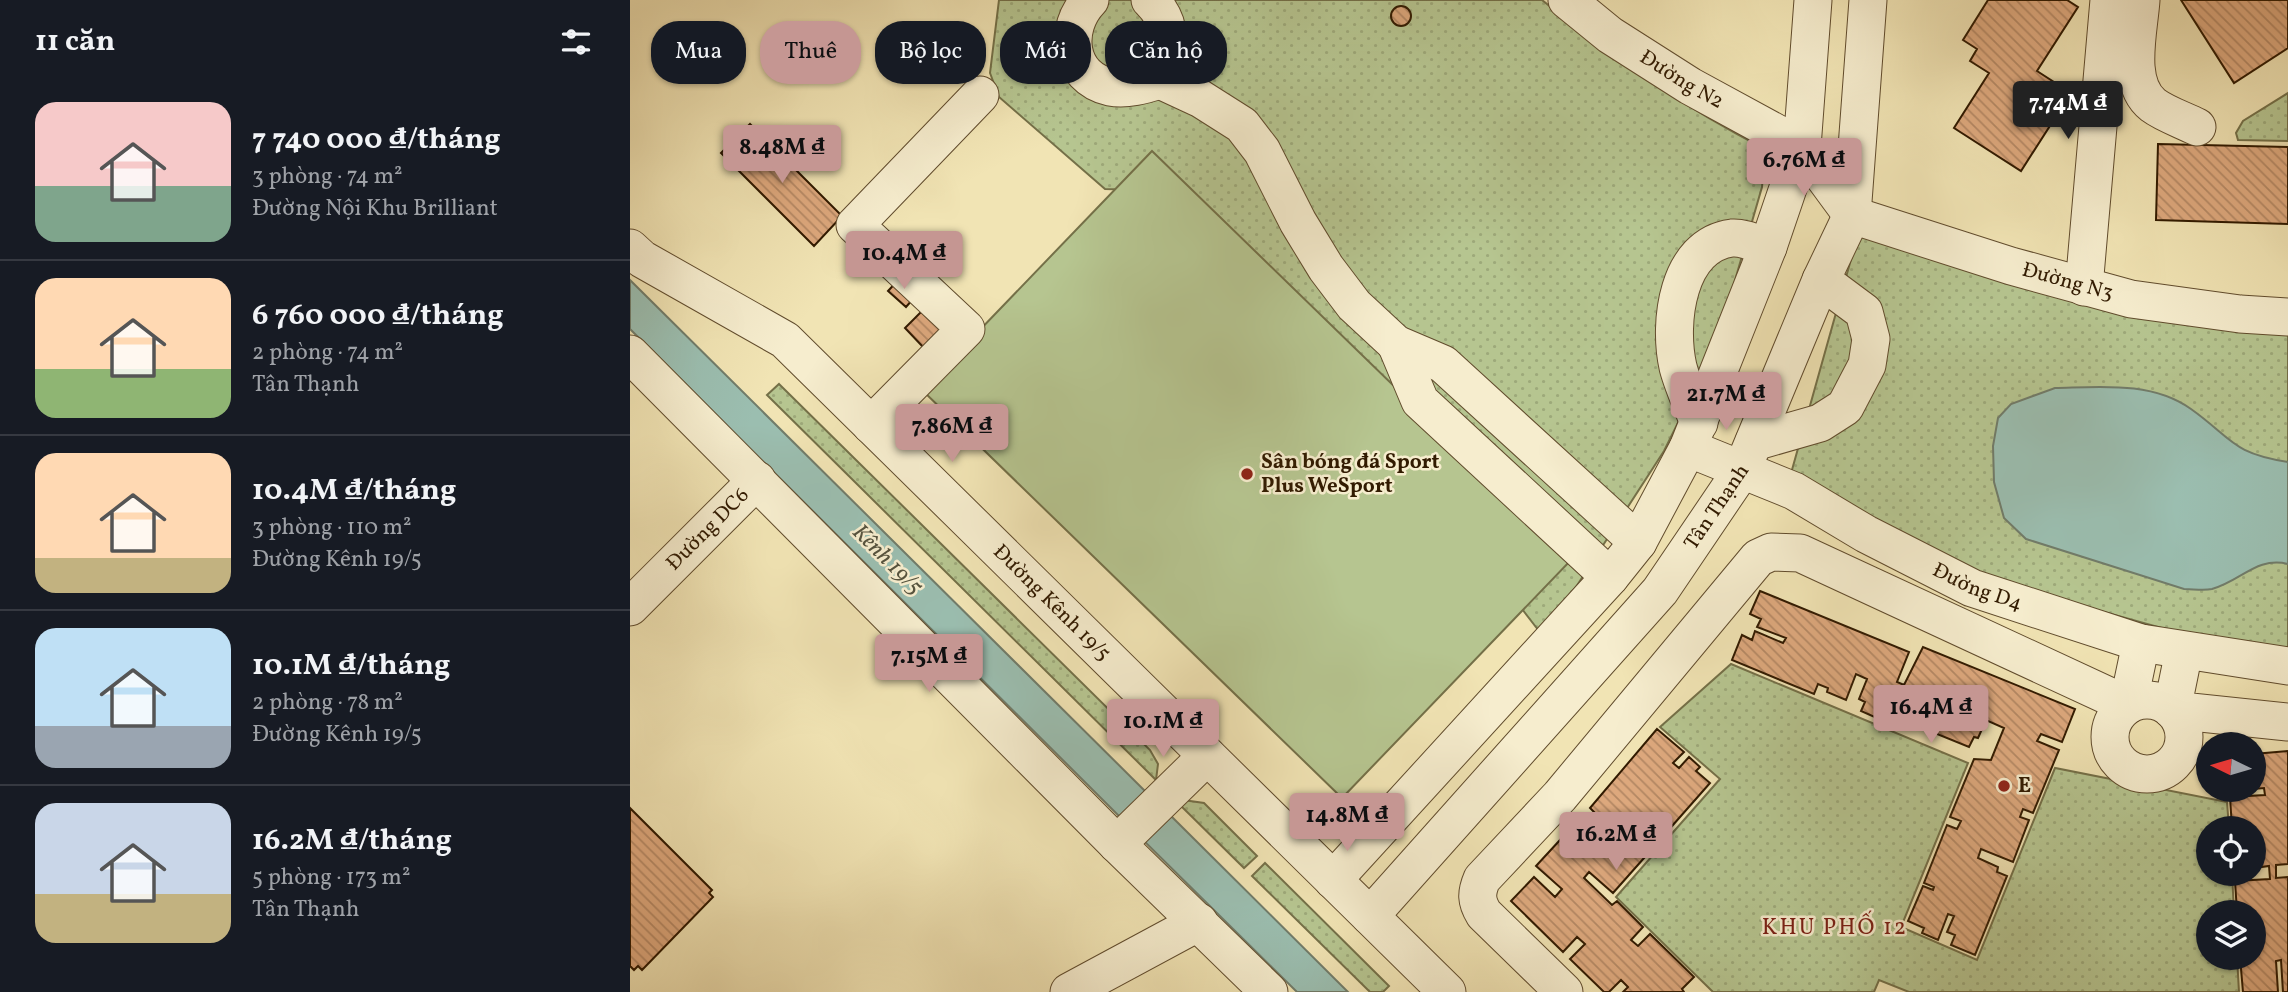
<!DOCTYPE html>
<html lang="vi">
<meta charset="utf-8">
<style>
:root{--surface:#171b24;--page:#20242c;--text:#f1f3f6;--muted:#9ea1a6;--line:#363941;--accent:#c59692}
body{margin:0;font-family:Vollkorn,serif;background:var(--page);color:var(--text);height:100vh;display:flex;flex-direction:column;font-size:26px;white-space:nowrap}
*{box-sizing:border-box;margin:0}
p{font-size:23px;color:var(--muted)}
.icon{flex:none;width:38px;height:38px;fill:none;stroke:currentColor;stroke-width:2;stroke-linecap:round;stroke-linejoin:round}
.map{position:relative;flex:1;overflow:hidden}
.panel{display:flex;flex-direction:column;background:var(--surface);width:630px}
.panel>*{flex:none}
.guide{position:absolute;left:21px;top:21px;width:665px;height:63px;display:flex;gap:14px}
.needle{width:46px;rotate:275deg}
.tools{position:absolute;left:1566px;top:732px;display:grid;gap:14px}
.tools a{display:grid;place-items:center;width:70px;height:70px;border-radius:50%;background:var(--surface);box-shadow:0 2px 5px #0004;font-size:35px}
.price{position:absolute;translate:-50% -60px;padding:0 16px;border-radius:7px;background:var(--accent);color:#111;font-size:23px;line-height:46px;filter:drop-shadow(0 2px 4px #0008)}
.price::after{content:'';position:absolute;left:50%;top:42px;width:21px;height:16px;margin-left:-10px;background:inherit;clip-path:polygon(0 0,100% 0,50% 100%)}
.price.current{background:#222;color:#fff}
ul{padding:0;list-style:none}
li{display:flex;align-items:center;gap:21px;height:175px;padding:0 35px}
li+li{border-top:2px solid var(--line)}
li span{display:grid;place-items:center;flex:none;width:196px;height:140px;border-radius:21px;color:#555}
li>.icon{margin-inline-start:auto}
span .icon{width:84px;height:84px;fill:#fffc;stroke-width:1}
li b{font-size:30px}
h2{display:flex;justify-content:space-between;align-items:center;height:84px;padding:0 35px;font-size:30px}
.pill{padding:0 24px;border-radius:28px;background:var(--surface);box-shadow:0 2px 5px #0004;font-size:24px;line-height:63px}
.pill.current{background:var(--accent);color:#111}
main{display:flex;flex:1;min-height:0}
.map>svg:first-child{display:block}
.green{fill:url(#green-dots);stroke:#747048;stroke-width:2}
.pitch{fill:#b6c590;stroke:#747048;stroke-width:2}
.water{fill:#9bbeb0;stroke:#717c6a;stroke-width:2}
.building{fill:url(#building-back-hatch);stroke:#311a00;stroke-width:2}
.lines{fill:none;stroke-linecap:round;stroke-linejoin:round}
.minor-casing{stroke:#614c2d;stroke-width:39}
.minor{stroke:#f6edce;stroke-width:37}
.poi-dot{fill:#8f2418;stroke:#f6edce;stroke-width:2.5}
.labels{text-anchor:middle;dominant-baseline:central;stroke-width:5;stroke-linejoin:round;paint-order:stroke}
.street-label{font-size:21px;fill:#311a00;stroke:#f6edce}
.poi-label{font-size:21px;font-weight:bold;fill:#311a00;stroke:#f6edce;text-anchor:start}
.water-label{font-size:23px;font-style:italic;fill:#56533e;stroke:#f6edce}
.neighbourhood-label{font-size:23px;letter-spacing:2px;fill:#7a1f14;stroke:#f6edce}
</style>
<main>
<section class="panel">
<h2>11 căn<svg class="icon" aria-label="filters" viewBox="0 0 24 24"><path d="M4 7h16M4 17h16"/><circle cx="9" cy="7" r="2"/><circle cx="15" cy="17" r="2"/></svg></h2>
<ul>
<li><span style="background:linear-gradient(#f6c9c9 60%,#7fa58c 0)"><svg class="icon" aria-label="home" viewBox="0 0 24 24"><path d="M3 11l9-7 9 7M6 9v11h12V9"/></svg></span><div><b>7 740 000 ₫/tháng</b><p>3 phòng · 74 m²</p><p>Đường Nội Khu Brilliant</p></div></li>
<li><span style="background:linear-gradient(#ffd9b3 65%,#8fb573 0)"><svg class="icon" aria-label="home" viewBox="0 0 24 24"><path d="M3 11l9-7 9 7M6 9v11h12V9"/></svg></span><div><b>6 760 000 ₫/tháng</b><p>2 phòng · 74 m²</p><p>Tân Thạnh</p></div></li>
<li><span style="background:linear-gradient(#ffd9b3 75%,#c2b280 0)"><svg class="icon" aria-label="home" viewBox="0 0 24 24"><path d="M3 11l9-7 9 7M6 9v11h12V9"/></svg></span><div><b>10.4M ₫/tháng</b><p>3 phòng · 110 m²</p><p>Đường Kênh 19/5</p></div></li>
<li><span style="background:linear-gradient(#bfe0f5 70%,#9aa5b1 0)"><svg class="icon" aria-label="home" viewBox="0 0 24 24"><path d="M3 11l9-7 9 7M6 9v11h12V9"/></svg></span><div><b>10.1M ₫/tháng</b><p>2 phòng · 78 m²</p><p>Đường Kênh 19/5</p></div></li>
<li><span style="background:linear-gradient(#c9d6e8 65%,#c2b280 0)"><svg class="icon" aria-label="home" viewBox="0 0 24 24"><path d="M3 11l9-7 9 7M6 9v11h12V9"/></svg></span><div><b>16.2M ₫/tháng</b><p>5 phòng · 173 m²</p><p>Tân Thạnh</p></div></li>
</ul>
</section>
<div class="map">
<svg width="1658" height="992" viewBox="0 0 1658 992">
<defs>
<pattern id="green-dots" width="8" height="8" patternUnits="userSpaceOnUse" patternTransform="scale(1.75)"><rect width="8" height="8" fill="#b6c590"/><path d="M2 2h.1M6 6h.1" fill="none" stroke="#9da97a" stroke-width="1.8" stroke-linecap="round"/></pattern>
<pattern id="building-back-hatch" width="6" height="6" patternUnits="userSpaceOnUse" patternTransform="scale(1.75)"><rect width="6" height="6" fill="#dda87d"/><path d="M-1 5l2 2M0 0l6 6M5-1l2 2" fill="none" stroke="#b48864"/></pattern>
</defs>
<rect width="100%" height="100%" fill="#f1e4b4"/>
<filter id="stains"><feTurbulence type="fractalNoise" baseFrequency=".00286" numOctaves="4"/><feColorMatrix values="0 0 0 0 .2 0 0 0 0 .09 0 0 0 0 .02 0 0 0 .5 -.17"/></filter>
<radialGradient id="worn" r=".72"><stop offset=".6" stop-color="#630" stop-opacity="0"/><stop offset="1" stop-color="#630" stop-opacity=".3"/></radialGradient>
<!-- green -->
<path class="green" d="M 369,0 L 912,0 C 981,57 1055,108 1135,149 L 1132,187 L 1086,346 L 1034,451 L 946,587 L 909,631 L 798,487 L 544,191 L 475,189 L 369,97 L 360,73 Z
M 1658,93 L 1658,141 L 1608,140 L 1606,133 L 1613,121 Z
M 1250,235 L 1658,331 L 1658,654 L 1546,632 L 1359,580 L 1160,477 L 1227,238 Z
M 149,384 L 520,750 L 528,764 L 526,780 L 137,395 Z
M 1101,664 L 1338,763 L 1271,927 L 1347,960 L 1425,768 L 1597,802 L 1599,828 L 1578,828 L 1578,873 L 1602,873 L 1604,912 L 1578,912 L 1578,957 L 1607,957 L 1609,992 L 1279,992 L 1249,980 L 1244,992 L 1083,992 L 986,897 L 1090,779 L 1030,727 Z
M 553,800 L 574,803 L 627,856 L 614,868 L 549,804 Z
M 635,863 L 759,986 L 753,992 L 740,992 L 622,876 Z"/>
<!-- pitch -->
<path class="pitch" d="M 522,151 L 942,559 L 712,798 L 292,390 Z"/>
<!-- water -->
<path class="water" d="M 0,280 L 518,794 L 493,820 L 0,329 Z
M 1425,388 C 1470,387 1522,381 1561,409 C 1603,439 1601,453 1658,462 L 1658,564 C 1627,556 1611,581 1582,589 C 1574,591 1563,589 1554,589 L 1396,539 L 1374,518 L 1364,482 L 1363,446 L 1368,418 L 1381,404 Z
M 539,814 L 718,992 L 667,992 L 513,840 Z"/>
<!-- building -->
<path class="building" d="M 1358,0 L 1437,0 L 1448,7 L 1407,71 L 1441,93 L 1391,171 L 1324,128 L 1359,73 L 1340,61 L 1347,49 L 1333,40 Z
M 1551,0 L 1658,0 L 1658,48 L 1604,83 Z
M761 16a10 10 0 1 1 20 0a10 10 0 1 1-20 0Z
M 120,124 L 212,216 L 184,246 L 91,153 Z
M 1528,144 L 1658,147 L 1658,224 L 1526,220 Z
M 273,275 L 290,291 L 276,307 L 258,291 Z
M 301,302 L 320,322 L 294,348 L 275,328 Z
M 1130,591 L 1279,652 L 1267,682 L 1274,685 L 1293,647 L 1445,709 L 1432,742 L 1411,734 L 1407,741 L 1429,750 L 1403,813 L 1393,809 L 1390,817 L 1399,820 L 1383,862 L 1351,849 L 1348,858 L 1368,867 L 1367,872 L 1377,876 L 1345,955 L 1321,945 L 1325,935 L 1317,932 L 1324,916 L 1318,914 L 1308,940 L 1292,933 L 1294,928 L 1278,921 L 1293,886 L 1303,890 L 1304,887 L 1294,883 L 1317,825 L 1327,829 L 1331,821 L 1320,817 L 1344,759 L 1361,760 L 1374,728 L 1356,720 L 1348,738 L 1344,737 L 1339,747 L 1275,721 L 1281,706 L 1276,704 L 1279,696 L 1271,693 L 1258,723 L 1231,711 L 1235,702 L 1229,699 L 1237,679 L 1226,674 L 1216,700 L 1197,692 L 1198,688 L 1188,684 L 1184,694 L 1102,660 L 1112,635 L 1122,640 L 1125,631 L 1153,643 L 1156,638 L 1127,627 L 1131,619 L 1120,614 Z
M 1027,729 L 1054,752 L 1043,763 L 1049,768 L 1059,757 L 1070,767 L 1066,771 L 1080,783 L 1035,834 L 1028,828 L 1023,834 L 1030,840 L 983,893 L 959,872 L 954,878 L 982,905 L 987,901 L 1013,927 L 1001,940 L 1008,946 L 1020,934 L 1064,977 L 1052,989 L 1054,992 L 993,992 L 998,987 L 991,980 L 979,992 L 974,992 L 940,959 L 955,944 L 947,937 L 933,952 L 881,901 L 904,877 L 925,897 L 932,889 L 906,866 L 954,814 L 962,821 L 968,816 L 960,808 Z
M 1658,751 L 1658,864 L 1646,865 L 1646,878 L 1658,877 L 1658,992 L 1653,992 L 1651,960 L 1646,961 L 1648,992 L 1613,992 L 1610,957 L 1624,957 L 1624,912 L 1607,912 L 1605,881 L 1640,879 L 1639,866 L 1624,868 L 1624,828 L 1602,828 L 1600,797 L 1635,795 L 1634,788 L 1624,789 L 1624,754 Z
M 0,808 L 82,890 L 79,893 L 83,897 L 12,970 L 8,966 L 4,970 L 0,966 Z"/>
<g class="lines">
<!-- minor casing -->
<g class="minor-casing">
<g id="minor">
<path d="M 460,0 C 433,28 437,77 480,87 C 497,90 514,85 530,80 C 538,50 546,25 520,0"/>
<path id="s1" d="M 937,0 L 980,35 L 1060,86 L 1172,147 L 1222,215 L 1381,266 L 1501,299 L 1610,314 L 1658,317"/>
<path d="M 1511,0 C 1509,31 1495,83 1523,105 C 1535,114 1553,120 1567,127"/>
<path d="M 530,80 L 571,99 L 612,125 L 632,151 L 668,222 L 696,268 L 724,305 L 766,344 L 813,364 L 1008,542"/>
<path id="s2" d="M 0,248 L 12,259 L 155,340 L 817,992"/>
<path d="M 1454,287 L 1479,0"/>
<path d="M 766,344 L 790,401 L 980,577"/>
<path d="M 0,354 L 487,844 L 639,992"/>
<path d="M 1069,423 C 1062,405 1053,386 1048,367 C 1038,323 1047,245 1102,238 C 1113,237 1128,244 1138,247"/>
<path d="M 241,425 L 336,329 L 225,225 L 350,95"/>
<path d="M 1124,442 L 1190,423 L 1215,407 L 1237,365 L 1241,339 L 1234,312 L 1191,280"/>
<path id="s3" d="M 1058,448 L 1164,491 L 1236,534 L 1342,588 L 1511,643 L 1658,666"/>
<path id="s4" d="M 0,607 L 127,480"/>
<path d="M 1554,651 L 1542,710 L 1658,722"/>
<circle cx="1517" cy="737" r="37"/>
<path d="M 487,844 L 577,756"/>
<path d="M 703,880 L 980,577 L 1008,542 L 1058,448 L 1138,247 L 1172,147 L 1183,0"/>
<path id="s5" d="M 740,916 L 1030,591 L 1112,470 L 1191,280 L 1222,215 L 1238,0"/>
<path d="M 439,992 L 569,922"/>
<path d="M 934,992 L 854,914 C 846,901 846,893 852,879 L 930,796 L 1128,558 L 1141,552 L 1170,553 L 1498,705 L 1511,643"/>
</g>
</g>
<!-- minor -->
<use href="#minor" class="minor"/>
</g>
<!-- markers -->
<g class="poi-dot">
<circle cx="617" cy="474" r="7"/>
<circle cx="1374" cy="786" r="7"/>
</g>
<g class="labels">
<!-- street labels -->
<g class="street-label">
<text stroke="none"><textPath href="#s1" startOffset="140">Đường N2</textPath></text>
<text stroke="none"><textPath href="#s1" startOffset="588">Đường N3</textPath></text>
<text stroke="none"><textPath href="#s5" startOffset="537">Tân Thạnh</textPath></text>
<text stroke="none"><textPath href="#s4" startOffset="110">Đường DC6</textPath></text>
<text stroke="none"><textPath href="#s3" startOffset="322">Đường D4</textPath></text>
<text stroke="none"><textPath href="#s2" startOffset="555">Đường Kênh 19/5</textPath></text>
</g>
<!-- poi labels -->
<g class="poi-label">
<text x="631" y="462">Sân bóng đá Sport<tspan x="631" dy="24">Plus WeSport</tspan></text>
<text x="1388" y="786">E</text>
</g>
<!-- water labels -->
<g class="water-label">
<text transform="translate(257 560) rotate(45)">Kênh 19/5</text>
</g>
<!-- neighbourhood labels -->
<g class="neighbourhood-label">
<text x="1205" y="928">KHU PHỐ 12</text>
</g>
</g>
<rect width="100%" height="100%" filter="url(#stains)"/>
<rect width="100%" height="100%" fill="url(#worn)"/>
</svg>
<div class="tools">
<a><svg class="needle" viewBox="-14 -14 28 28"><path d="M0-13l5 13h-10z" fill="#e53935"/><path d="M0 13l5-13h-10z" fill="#9ea1a6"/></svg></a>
<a><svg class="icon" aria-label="locate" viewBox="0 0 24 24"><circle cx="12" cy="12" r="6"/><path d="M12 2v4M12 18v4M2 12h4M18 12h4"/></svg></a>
<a><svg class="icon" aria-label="layers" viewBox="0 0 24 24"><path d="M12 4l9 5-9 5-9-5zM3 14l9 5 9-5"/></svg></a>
</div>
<b class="price current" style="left:1438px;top:141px">7.74M ₫</b>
<b class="price" style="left:152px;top:185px">8.48M ₫</b>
<b class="price" style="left:1174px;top:198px">6.76M ₫</b>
<b class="price" style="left:274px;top:291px">10.4M ₫</b>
<b class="price" style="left:1096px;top:432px">21.7M ₫</b>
<b class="price" style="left:322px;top:464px">7.86M ₫</b>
<b class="price" style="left:299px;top:694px">7.15M ₫</b>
<b class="price" style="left:1301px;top:745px">16.4M ₫</b>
<b class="price" style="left:533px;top:759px">10.1M ₫</b>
<b class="price" style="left:717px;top:853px">14.8M ₫</b>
<b class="price" style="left:986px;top:872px">16.2M ₫</b>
<div class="guide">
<a class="pill">Mua</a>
<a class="pill current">Thuê</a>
<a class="pill">Bộ lọc</a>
<a class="pill">Mới</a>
<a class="pill">Căn hộ</a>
</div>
</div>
</main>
